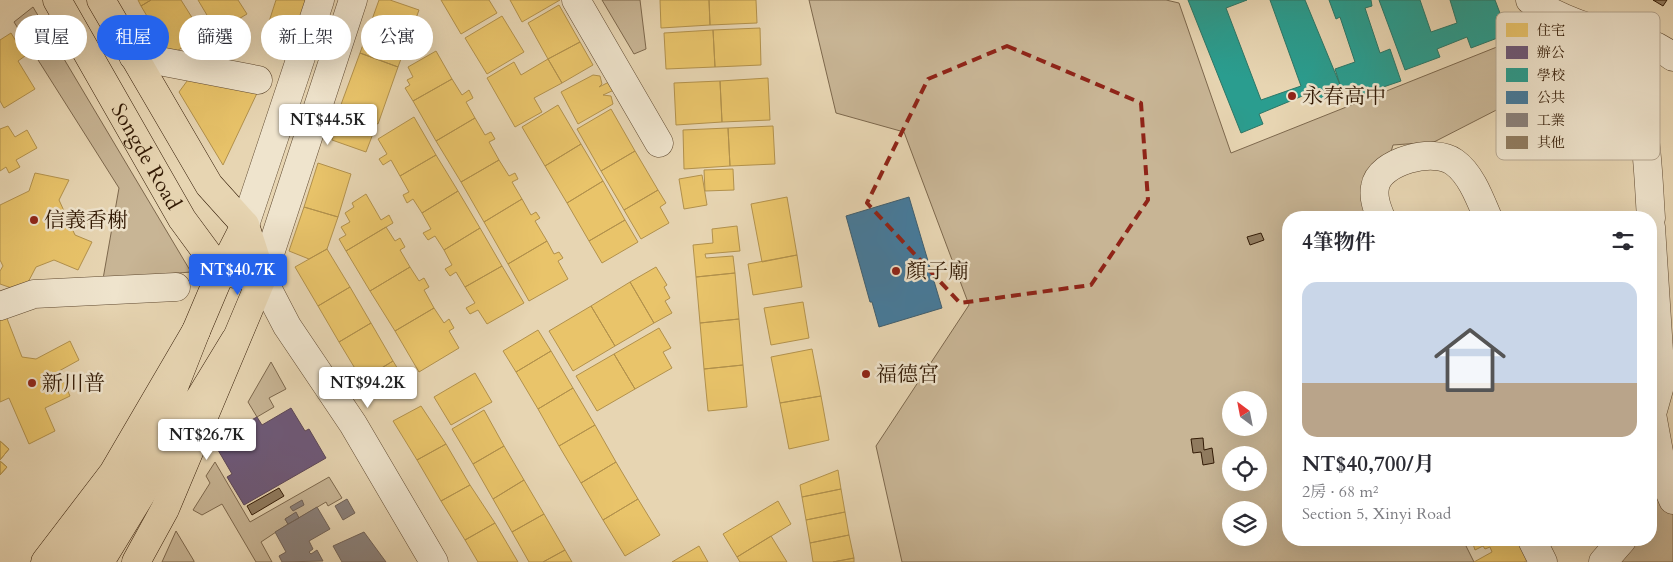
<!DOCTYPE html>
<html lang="zh-TW">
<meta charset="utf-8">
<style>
:root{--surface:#fff;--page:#f7f7f7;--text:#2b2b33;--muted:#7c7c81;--accent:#2563eb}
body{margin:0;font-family:Cardo,"Noto Serif TC",serif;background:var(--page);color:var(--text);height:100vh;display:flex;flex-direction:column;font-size:19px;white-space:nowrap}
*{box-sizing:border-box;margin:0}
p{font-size:16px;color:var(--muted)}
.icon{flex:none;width:28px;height:28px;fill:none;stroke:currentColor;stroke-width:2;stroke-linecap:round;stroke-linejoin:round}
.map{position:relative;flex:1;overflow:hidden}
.panel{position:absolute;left:1282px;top:211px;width:375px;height:335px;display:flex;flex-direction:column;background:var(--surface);border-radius:20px;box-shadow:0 5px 20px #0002}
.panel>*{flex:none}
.banner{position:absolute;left:15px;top:15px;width:475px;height:45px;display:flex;gap:10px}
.needle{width:32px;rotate:328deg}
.fabs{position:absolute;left:1222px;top:391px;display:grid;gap:10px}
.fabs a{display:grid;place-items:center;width:45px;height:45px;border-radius:50%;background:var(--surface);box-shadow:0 5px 20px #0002;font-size:25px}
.price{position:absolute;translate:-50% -42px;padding:0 11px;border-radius:5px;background:#fff;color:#222;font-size:16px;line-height:32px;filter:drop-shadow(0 1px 2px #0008)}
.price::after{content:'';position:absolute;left:50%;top:30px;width:15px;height:11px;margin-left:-8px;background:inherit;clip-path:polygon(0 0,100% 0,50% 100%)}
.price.selected{background:var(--accent);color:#fff}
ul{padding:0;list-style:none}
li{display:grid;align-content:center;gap:10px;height:265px;padding:0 20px}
li span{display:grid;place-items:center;height:155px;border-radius:15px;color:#555}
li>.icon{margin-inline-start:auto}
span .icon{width:90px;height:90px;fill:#fffc;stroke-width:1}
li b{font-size:21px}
h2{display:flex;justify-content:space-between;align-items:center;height:60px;padding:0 20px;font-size:21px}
.chip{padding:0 18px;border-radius:22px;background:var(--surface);box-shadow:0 5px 20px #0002;font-size:18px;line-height:45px}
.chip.selected{background:var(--accent);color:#fff}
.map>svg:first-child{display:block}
.green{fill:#c8b595;stroke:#7d684d;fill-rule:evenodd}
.homes{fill:#e9c46a;stroke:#b2914c}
.offices{fill:#6d597a;stroke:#5b4657}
.schools{fill:#2a9d8f;stroke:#2c7666}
.public{fill:#457b9d;stroke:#3f5e6f}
.industry{fill:#8a817c;stroke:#706258}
.building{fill:#907b5f;stroke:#321a05}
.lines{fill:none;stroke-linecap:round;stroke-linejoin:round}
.minor-casing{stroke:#5f4930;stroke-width:29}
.major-casing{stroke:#321a05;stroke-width:29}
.highway-casing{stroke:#321a05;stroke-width:29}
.minor{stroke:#efe4cd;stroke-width:28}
.major{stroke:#e7d5b2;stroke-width:28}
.highway{stroke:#e7d5b2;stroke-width:28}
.marked{fill:none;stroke:#8f2418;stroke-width:4;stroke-dasharray:10 6;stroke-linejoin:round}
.poi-dot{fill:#8f2418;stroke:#efe4cd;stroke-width:2}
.labels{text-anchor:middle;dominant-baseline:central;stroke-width:5;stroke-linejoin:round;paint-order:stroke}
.poi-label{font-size:21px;fill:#321a05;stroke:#efe4cd;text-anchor:start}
.street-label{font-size:21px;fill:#321a05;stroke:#efe4cd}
.key{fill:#efe4cd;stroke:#b6a791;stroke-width:1}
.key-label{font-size:14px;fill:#321a05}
</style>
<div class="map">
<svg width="1673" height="562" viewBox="0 0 1673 562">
<rect width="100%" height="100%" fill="#e7d5b2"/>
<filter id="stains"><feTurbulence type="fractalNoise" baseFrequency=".004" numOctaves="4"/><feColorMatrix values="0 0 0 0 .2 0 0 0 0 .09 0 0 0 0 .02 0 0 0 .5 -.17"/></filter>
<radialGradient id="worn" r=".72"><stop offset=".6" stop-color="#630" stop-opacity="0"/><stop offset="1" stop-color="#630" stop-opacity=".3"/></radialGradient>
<!-- green -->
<path class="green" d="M 602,0 L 640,0 L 646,49 L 634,54 Z
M 809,0 L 1166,0 L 1179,3 L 1231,153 L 1547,27 L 1579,32 L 1579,47 L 1592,61 L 1434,142 L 1393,145 L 1372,217 L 1289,218 L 1289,540 L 1463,540 L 1474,562 L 902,562 L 876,446 L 969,305 L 904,132 L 836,113 ZM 1231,400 L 1259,400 L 1259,428 L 1231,428 ZM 1231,455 L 1259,455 L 1259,482 L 1231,482 ZM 1231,510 L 1259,510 L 1259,538 L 1231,538 Z
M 33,7 L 191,272 L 103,279 L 119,188 L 14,22 Z
M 271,362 L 286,389 L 269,398 L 274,407 L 257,417 L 248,402 Z
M 215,462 L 250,522 L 329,477 L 342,498 L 328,506 L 326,502 L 299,518 L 296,513 L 285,519 L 288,524 L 261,542 L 272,562 L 256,562 L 222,504 L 202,515 L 193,510 L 210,483 L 206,476 Z
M 1656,489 L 1673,510 L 1673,562 L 1614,562 L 1629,540 L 1651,540 L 1651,499 Z
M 176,531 L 194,561 L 194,562 L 162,562 Z"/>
<!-- homes -->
<path class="homes" d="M 138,0 L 151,0 L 141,6 Z
M 151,0 L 181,0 L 203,35 L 170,55 L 141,6 Z
M 198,0 L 238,0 L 247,14 L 217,32 Z
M 276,0 L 315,0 L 298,43 L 265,34 Z
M 379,0 L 390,0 L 419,10 L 398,67 L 360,53 Z
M 441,0 L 489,0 L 497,13 L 461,34 Z
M 510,0 L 560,0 L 522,22 Z
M 660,0 L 709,0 L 710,25 L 661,28 Z
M 709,0 L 756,0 L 757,23 L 710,25 Z
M 559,5 L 580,42 L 548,59 L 528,23 Z
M 502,16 L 524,52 L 487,74 L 465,38 Z
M 760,28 L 761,65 L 715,67 L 713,30 Z
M 713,30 L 715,67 L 666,69 L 664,33 Z
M 11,33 L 25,56 L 18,61 L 35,89 L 4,108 L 0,101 L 0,40 Z
M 580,42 L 593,65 L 562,83 L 548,59 Z
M 436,51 L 452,79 L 413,101 L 405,88 L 410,85 L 407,80 L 413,77 L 408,67 Z
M 360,53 L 398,67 L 378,124 L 339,110 Z
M 548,59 L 562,83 L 534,98 L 542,112 L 515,127 L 487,78 L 514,62 L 521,75 Z
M 593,75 L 600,76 L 602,84 L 599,87 L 609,82 L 614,90 L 603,95 L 611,96 L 613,104 L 578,124 L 561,92 Z
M 190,77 L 259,89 L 223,165 L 179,92 Z
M 768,78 L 770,120 L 722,122 L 720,81 Z
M 452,79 L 462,95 L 469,90 L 473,98 L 466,102 L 475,118 L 436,141 L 413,101 Z
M 720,81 L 722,122 L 676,125 L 674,83 Z
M 558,105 L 581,144 L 545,166 L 522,127 Z
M 611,109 L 635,151 L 601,171 L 577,129 Z
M 414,117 L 436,155 L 400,176 L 391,160 L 383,165 L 379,159 L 387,154 L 378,139 Z
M 475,118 L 485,135 L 491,132 L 495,139 L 489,142 L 499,160 L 461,182 L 436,141 Z
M 339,119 L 374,131 L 366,152 L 332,140 Z
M 8,126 L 15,137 L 27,130 L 37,148 L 16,160 L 20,167 L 9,173 L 6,167 L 0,171 L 0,129 Z
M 773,126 L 775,164 L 730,166 L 728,128 Z
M 728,128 L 730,166 L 684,169 L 683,130 Z
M 581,144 L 603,181 L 567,203 L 545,166 Z
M 635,151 L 658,190 L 624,210 L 601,171 Z
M 436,155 L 458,191 L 422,213 L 413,199 L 407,203 L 403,195 L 409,192 L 400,176 Z
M 499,160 L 509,176 L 515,173 L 518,179 L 512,182 L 522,199 L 484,222 L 461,182 Z
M 318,163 L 351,174 L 338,217 L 304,207 Z
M 733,169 L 734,190 L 705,191 L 704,170 Z
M 35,173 L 69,180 L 59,200 L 75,235 L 92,242 L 78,270 L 54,260 L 36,267 L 23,292 L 0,284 L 0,271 L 3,266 L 0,260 L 0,205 L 29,191 Z
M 702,175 L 707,205 L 684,209 L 679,179 Z
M 603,181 L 625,220 L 589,241 L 567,203 Z
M 658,190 L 666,203 L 660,207 L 669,223 L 641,239 L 624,210 Z
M 458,191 L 480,228 L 444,250 L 435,236 L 428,240 L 423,233 L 431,229 L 422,213 Z
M 366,194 L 381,220 L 389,215 L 393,223 L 346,251 L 339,239 L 346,235 L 341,227 L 350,222 L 345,213 L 354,207 L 352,203 Z
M 787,197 L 797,255 L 762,262 L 751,204 Z
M 522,199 L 531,215 L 536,212 L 540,218 L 535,221 L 547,241 L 508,264 L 484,222 Z
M 304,207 L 338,217 L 327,249 L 309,259 L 289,251 Z
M 625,220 L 638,242 L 602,263 L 589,241 Z
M 737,226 L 740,251 L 705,254 L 706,258 L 733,256 L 735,273 L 696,277 L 693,245 L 713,243 L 712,229 Z
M 386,227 L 395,241 L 400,238 L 405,247 L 400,250 L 410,267 L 370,291 L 346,251 Z
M 480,228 L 502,266 L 465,287 L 456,272 L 450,276 L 445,269 L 452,265 L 444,250 Z
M 547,241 L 554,254 L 559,252 L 563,258 L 558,261 L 568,279 L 529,301 L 508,264 Z
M 327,249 L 350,287 L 318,306 L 295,267 Z
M 797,255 L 802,287 L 753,295 L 748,264 Z
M 502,266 L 524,303 L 487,324 L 478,310 L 470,314 L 466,308 L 475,303 L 465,287 Z
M 410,267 L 419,281 L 424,278 L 429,287 L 424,290 L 434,308 L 395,331 L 370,291 Z
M 656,267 L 667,285 L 664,287 L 670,298 L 665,301 L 672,313 L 654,323 L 630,282 Z
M 735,273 L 739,319 L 700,323 L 696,277 Z
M 630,282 L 654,323 L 615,346 L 591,306 Z
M 350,287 L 371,323 L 339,342 L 318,306 Z
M 803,302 L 809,338 L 771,345 L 764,308 Z
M 591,306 L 615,346 L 573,371 L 549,331 Z
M 434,308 L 444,323 L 449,319 L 454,328 L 449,331 L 459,348 L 419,372 L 395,331 Z
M 6,316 L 22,357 L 36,359 L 70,341 L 79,360 L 59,371 L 70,396 L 45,408 L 55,431 L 29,444 L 9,398 L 0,402 L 0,319 Z
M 739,319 L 743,365 L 704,369 L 700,323 Z
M 371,323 L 393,361 L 362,380 L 339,342 Z
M 659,328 L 671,348 L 663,352 L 672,368 L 635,389 L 614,354 Z
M 538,330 L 551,351 L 516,372 L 503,351 Z
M 812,349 L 821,396 L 780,403 L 771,357 Z
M 551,351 L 573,388 L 538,409 L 516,372 Z
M 614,354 L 635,389 L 597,411 L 576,376 Z
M 393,361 L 404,379 L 372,398 L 362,380 Z
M 743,365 L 747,407 L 708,411 L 704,369 Z
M 475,373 L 492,402 L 451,425 L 434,397 Z
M 573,388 L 595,425 L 559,446 L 538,409 Z
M 821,396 L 829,440 L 789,449 L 780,403 Z
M 421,406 L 446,444 L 417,460 L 393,421 Z
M 484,410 L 504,446 L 473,464 L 452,429 Z
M 595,425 L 616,462 L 581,483 L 559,446 Z
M 0,441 L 9,449 L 0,460 Z
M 0,441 L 9,449 L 0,460 Z
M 446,444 L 470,485 L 441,501 L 417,460 Z
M 504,446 L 524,480 L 493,499 L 473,464 Z
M 0,461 L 7,467 L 0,475 Z
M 0,461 L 7,467 L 0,475 Z
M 616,462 L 638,499 L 603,520 L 581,483 Z
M 838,470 L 841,489 L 802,497 L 800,485 Z
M 524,480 L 544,514 L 512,532 L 493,499 Z
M 470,485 L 495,523 L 465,540 L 441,501 Z
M 841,489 L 845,512 L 806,520 L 802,497 Z
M 638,499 L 660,535 L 625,556 L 603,520 Z
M 778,501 L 791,524 L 737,557 L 723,534 Z
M 845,512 L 849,535 L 810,543 L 806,520 Z
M 544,514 L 565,550 L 543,562 L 529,562 L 512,532 Z
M 495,523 L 518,562 L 478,562 L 465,540 Z
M 849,535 L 854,558 L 833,562 L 813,562 L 810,543 Z
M 771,536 L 787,562 L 740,562 L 737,557 Z
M 1474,540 L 1523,540 L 1532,558 L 1524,562 L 1474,562 L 1492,552 L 1490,547 L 1485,549 L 1483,546 L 1475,550 L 1472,541 Z
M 699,546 L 708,562 L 672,562 Z
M 565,550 L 572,562 L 543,562 Z
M 854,558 L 854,562 L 833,562 Z"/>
<!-- offices -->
<path class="offices" d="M 291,408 L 305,431 L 309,429 L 326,458 L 244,505 L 227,477 L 232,474 L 218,450 L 247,433 L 242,425 L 257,417 L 262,425 Z"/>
<!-- schools -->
<path class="schools" d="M 1188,0 L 1247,0 L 1226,8 L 1261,100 L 1301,86 L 1270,0 L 1305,0 L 1343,92 L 1317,103 L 1312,92 L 1259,114 L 1263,124 L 1241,133 Z
M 1329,0 L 1371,0 L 1372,6 L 1365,8 L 1380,53 L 1390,49 L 1401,81 L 1351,98 L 1348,86 L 1341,88 L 1335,69 L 1355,62 L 1340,17 L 1336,19 Z
M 1379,0 L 1420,0 L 1431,32 L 1457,23 L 1450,0 L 1495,0 L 1508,34 L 1471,48 L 1467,37 L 1437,49 L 1440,57 L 1405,70 Z"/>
<!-- public -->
<path class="public" d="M 909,197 L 942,308 L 879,327 L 872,302 L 870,302 L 846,216 Z"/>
<!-- industry -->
<path class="industry" d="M 347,499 L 355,513 L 343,520 L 335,506 Z
M 302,500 L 304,505 L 293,511 L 290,507 Z
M 317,507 L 330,529 L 309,541 L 313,549 L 309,552 L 311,554 L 317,550 L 323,561 L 282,562 L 279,556 L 286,552 L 275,532 Z
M 296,512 L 299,518 L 288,524 L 285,519 Z
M 364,532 L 386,562 L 342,562 L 333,546 Z"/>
<!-- building -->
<path class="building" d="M 1653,0 L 1667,0 L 1663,6 Z
M 1261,233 L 1264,240 L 1250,245 L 1247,237 Z
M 1203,438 L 1204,450 L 1212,448 L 1214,463 L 1203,465 L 1201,452 L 1193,453 L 1191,439 Z
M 279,488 L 284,496 L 252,515 L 247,506 Z"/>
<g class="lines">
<!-- minor casing -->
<g class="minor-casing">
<path id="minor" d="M 353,0 L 262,278 L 287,326 L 353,424 L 434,562
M 576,0 L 659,143
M 1530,0 C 1552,14 1575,24 1601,31 C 1630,39 1648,38 1673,57
M 1601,31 C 1607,39 1616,46 1620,55 C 1648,109 1647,159 1651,218
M 133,56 L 258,80
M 1381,218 C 1377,208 1373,198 1375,187 C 1379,161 1434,147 1454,162 C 1471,174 1480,199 1488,218
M 245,225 L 320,0
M 1651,227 L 1661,382 L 1652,414 L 1664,479 L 1673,500
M 0,306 L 34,294 L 176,287
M 1532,540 L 1543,562
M 1603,562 L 1622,540"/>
</g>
<!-- major casing -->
<g class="major-casing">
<g id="major">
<path id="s1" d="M 57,0 L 182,219 L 221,272 L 262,278"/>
<path d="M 101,0 L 209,185 L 245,225 L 262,278"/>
<path d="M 45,562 L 113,473 L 196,331 L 221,272 L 245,225"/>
<path d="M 136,562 L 165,509 L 262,278"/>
</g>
</g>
<!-- highway casing -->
<g class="highway-casing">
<path id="highway" d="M 75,562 L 127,483 L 159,425 L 196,331
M 100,562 L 235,340"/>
</g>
<!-- minor -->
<use href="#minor" class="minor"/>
<!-- major -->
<use href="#major" class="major"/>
<!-- highway -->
<use href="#highway" class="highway"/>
</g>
<!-- marked area -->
<path class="marked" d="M 1007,46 L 1141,103 L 1148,200 L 1091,285 L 960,303 L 867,203 L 928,79 Z"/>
<!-- markers -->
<g class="poi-dot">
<circle cx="1292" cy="96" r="5"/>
<circle cx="34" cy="220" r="5"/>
<circle cx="896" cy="271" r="5"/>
<circle cx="866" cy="374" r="5"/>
<circle cx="32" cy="383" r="5"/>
</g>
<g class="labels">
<!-- poi labels -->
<g class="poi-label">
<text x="1302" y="96">永春高中</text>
<text x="44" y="220">信義香榭</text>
<text x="906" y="271">顏子廟</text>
<text x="876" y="374">福德宮</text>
<text x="42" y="383">新川普</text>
</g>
<!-- street labels -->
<g class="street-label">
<text stroke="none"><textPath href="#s1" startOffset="180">Songde Road</textPath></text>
</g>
</g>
<!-- legend -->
<rect x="1496" y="12" width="164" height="148" rx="8" class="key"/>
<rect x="1506" y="23" width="22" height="14" fill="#e9c46a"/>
<rect x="1506" y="46" width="22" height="13" fill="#6d597a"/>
<rect x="1506" y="68" width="22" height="14" fill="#2a9d8f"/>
<rect x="1506" y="91" width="22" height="13" fill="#457b9d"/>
<rect x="1506" y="113" width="22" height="14" fill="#8a817c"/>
<rect x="1506" y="136" width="22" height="13" fill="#907b5f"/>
<g class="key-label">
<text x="1537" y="35">住宅</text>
<text x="1537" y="57">辦公</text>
<text x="1537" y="80">學校</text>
<text x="1537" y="102">公共</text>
<text x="1537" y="125">工業</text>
<text x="1537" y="147">其他</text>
</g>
<rect width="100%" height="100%" filter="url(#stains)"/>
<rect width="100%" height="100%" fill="url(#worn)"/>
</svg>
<div class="fabs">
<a><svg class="needle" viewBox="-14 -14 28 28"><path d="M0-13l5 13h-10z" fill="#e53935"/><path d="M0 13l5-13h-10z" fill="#7c7c81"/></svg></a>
<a><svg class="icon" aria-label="locate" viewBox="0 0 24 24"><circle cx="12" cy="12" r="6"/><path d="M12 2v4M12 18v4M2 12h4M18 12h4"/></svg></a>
<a><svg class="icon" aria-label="layers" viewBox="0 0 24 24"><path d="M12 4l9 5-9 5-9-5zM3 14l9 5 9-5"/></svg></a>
</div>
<b class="price" style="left:328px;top:146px">NT$44.5K</b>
<b class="price selected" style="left:238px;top:296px">NT$40.7K</b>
<b class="price" style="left:368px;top:409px">NT$94.2K</b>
<b class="price" style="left:207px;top:461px">NT$26.7K</b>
<div class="banner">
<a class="chip">買屋</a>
<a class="chip selected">租屋</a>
<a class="chip">篩選</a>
<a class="chip">新上架</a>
<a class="chip">公寓</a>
</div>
<section class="panel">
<h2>4筆物件<svg class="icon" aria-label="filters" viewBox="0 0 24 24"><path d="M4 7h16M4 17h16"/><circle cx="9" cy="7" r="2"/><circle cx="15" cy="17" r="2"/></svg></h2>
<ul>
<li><span style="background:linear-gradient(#c9d6e8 65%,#b9a48a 0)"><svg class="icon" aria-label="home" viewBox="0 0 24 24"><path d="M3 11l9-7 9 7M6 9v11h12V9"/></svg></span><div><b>NT$40,700/月</b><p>2房 · 68 m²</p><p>Section 5, Xinyi Road</p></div></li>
</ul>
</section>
</div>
